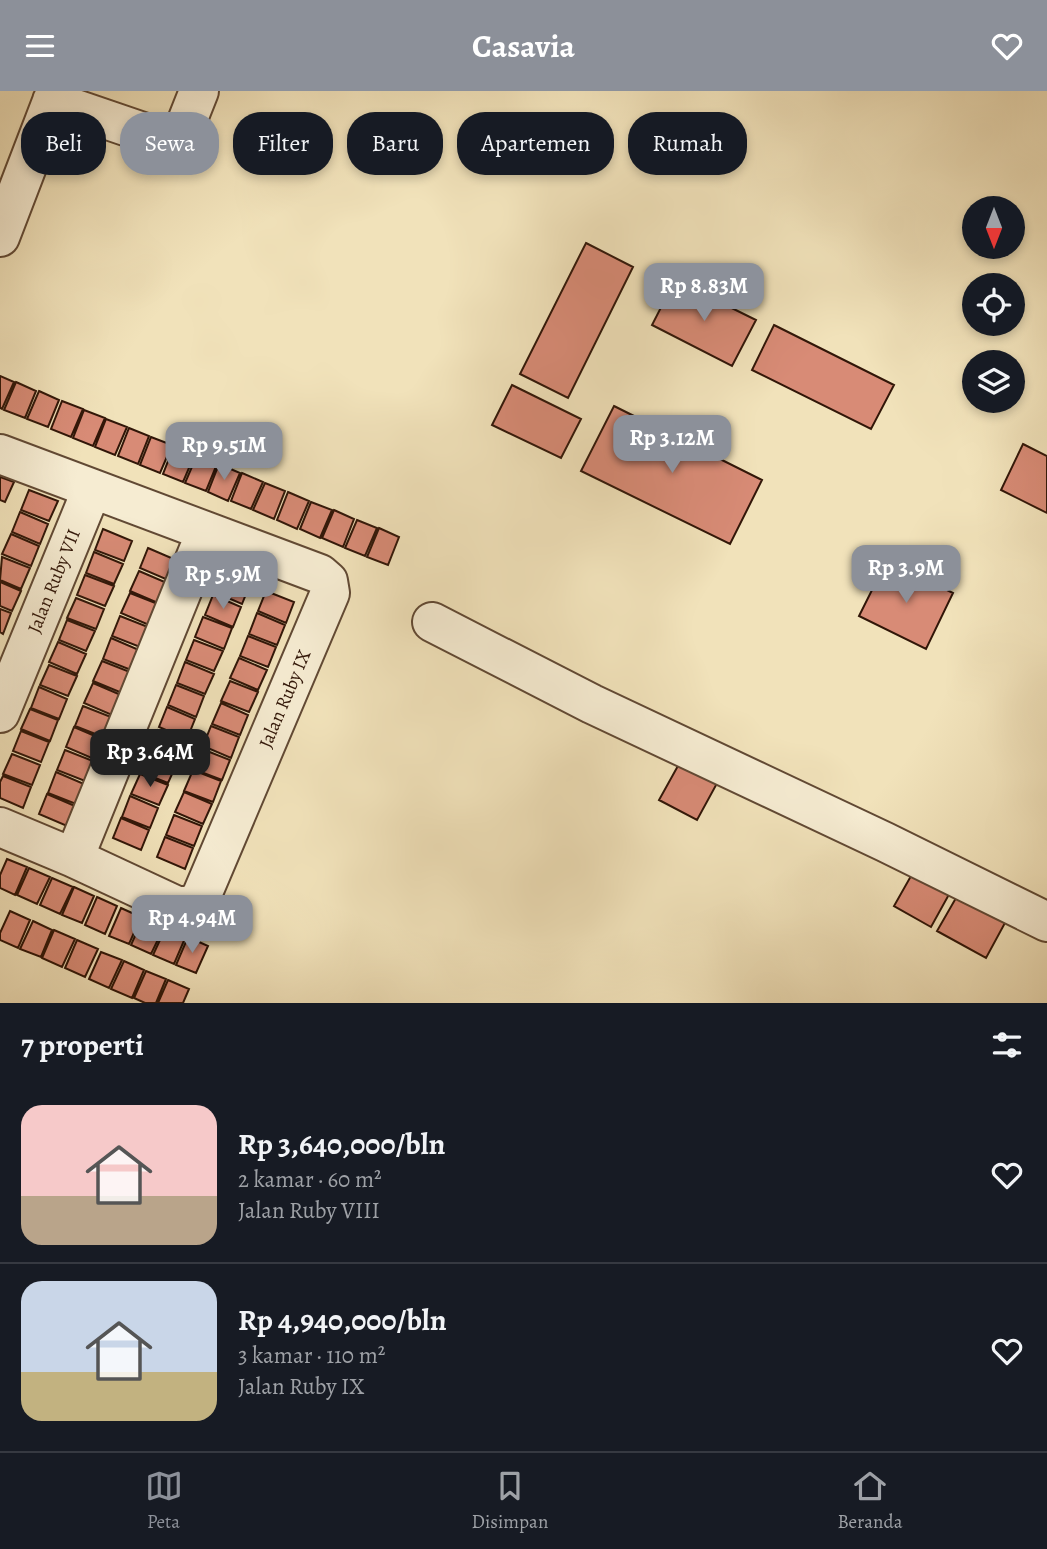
<!DOCTYPE html>
<html lang="id">
<meta charset="utf-8">
<style>
:root{--surface:#171b24;--page:#242831;--text:#f1f3f6;--muted:#9ea1a6;--line:#363941;--accent:#8c9099}
body{margin:0;font-family:Alegreya,serif;background:var(--page);color:var(--text);height:100vh;display:flex;flex-direction:column;font-size:26px;white-space:nowrap}
*{box-sizing:border-box;margin:0}
p{font-size:23px;color:var(--muted)}
.icon{flex:none;width:38px;height:38px;fill:none;stroke:currentColor;stroke-width:2;stroke-linecap:round;stroke-linejoin:round}
.map{position:relative;height:912px;overflow:hidden}
.panel{display:flex;flex-direction:column;background:var(--surface);flex:1}
.panel>*{flex:none}
.guide{position:absolute;left:21px;top:21px;width:1006px;height:63px;display:flex;gap:14px}
.needle{width:46px;rotate:180deg}
.tools{position:absolute;left:962px;top:105px;display:grid;gap:14px}
.tools a{display:grid;place-items:center;width:63px;height:63px;border-radius:50%;background:var(--surface);box-shadow:0 4px 10px #0003;font-size:35px}
.price{position:absolute;translate:-50% -60px;padding:0 16px;border-radius:14px;background:var(--accent);color:#fff;font-size:23px;line-height:46px;filter:drop-shadow(0 2px 4px #0008)}
.price::after{content:'';position:absolute;left:50%;top:42px;width:21px;height:16px;margin-left:-10px;background:inherit;clip-path:polygon(0 0,100% 0,50% 100%)}
.price.active{background:#222;color:#fff}
ul{padding:0;list-style:none}
li{display:flex;align-items:center;gap:21px;height:175px;padding:0 21px}
li+li{border-top:2px solid var(--line)}
li span{display:grid;place-items:center;flex:none;width:196px;height:140px;border-radius:21px;color:#555}
li>.icon{margin-inline-start:auto}
span .icon{width:84px;height:84px;fill:#fffc;stroke-width:1}
li b{font-size:30px}
h2{display:flex;justify-content:space-between;align-items:center;height:84px;padding:0 21px;font-size:30px}
.tag{padding:0 24px;border-radius:28px;background:var(--surface);box-shadow:0 4px 10px #0003;font-size:24px;line-height:63px}
.tag.active{background:var(--accent);color:#fff}
header{display:flex;justify-content:space-between;align-items:center;height:91px;padding:0 21px;background:var(--accent);color:#fff;font-size:32px;font-weight:600}
.tab-bar{display:flex;justify-content:space-around;align-items:center;height:98px;border-top:2px solid var(--line);background:var(--surface);font-size:19px;color:var(--muted)}
.tab-bar a{display:grid;justify-items:center;gap:4px}
.tab-bar .active{color:var(--accent)}
.map>svg:first-child{display:block}
.building{fill:#d88b76;stroke:#311608;stroke-width:2}
.lines{fill:none;stroke-linecap:round;stroke-linejoin:round}
.minor-casing{stroke:#614934;stroke-width:42}
.minor{stroke:#f6ecd2;stroke-width:38}
.labels{text-anchor:middle;dominant-baseline:central;stroke-width:6;stroke-linejoin:round;paint-order:stroke}
.street-label{font-size:19px;fill:#311608;stroke:#f6ecd2}
</style>
<header><svg class="icon" aria-label="menu" viewBox="0 0 24 24"><path d="M4 6h16M4 12h16M4 18h16"/></svg>Casavia<svg class="icon" aria-label="heart" viewBox="0 0 24 24"><path d="M12 20l-8-8c-3-5 5-10 8-4 3-6 11-1 8 4z"/></svg></header>
<div class="map">
<svg width="1047" height="912" viewBox="0 0 1047 912">
<rect width="100%" height="100%" fill="#f1e2ba"/>
<filter id="stains"><feTurbulence type="fractalNoise" baseFrequency=".00286" numOctaves="4"/><feColorMatrix values="0 0 0 0 .2 0 0 0 0 .09 0 0 0 0 .02 0 0 0 .5 -.17"/></filter>
<radialGradient id="worn" r=".72"><stop offset=".6" stop-color="#630" stop-opacity="0"/><stop offset="1" stop-color="#630" stop-opacity=".3"/></radialGradient>
<!-- building -->
<path class="building" d="M 586,152 L 633,176 L 568,307 L 520,283 Z
M 675,189 L 756,229 L 732,275 L 652,234 Z
M 774,234 L 894,294 L 871,338 L 752,279 Z
M 0,285 L 14,291 L 2,318 L 0,317 Z
M 16,291 L 36,300 L 25,327 L 4,319 Z
M 512,294 L 581,328 L 561,367 L 492,334 Z
M 39,300 L 59,309 L 48,336 L 27,328 Z
M 62,310 L 83,318 L 71,346 L 51,338 Z
M 614,315 L 762,389 L 730,453 L 581,380 Z
M 84,319 L 105,327 L 93,355 L 73,347 Z
M 106,328 L 127,336 L 115,364 L 95,356 Z
M 129,337 L 149,345 L 138,373 L 118,365 Z
M 151,346 L 172,354 L 160,382 L 140,374 Z
M 1023,353 L 1047,365 L 1047,422 L 1001,399 Z
M 174,355 L 195,363 L 183,391 L 163,383 Z
M 197,364 L 217,373 L 206,400 L 185,392 Z
M 219,373 L 240,382 L 228,410 L 208,401 Z
M 242,382 L 263,391 L 251,418 L 231,410 Z
M 0,386 L 14,391 L 5,411 L 0,409 Z
M 265,392 L 285,400 L 274,428 L 253,419 Z
M 29,399 L 58,410 L 49,430 L 21,419 Z
M 288,401 L 309,410 L 297,438 L 277,429 Z
M 311,411 L 332,419 L 320,447 L 300,438 Z
M 334,419 L 354,428 L 343,456 L 322,447 Z
M 20,421 L 48,433 L 40,453 L 12,441 Z
M 357,429 L 377,437 L 365,465 L 345,457 Z
M 379,437 L 399,446 L 388,474 L 367,466 Z
M 103,438 L 132,450 L 124,470 L 95,459 Z
M 11,443 L 39,455 L 31,475 L 2,463 Z
M 148,457 L 176,469 L 168,489 L 140,477 Z
M 94,461 L 123,473 L 114,493 L 86,482 Z
M 2,466 L 30,477 L 21,498 L 0,489 Z
M 887,469 L 953,502 L 926,558 L 859,525 Z
M 139,480 L 167,492 L 158,512 L 130,500 Z
M 222,481 L 250,493 L 242,513 L 214,501 Z
M 85,484 L 114,495 L 105,515 L 77,504 Z
M 0,491 L 21,500 L 12,520 L 0,515 Z
M 266,500 L 294,511 L 286,532 L 258,520 Z
M 130,502 L 158,513 L 149,534 L 121,522 Z
M 213,504 L 241,516 L 233,536 L 205,524 Z
M 76,507 L 104,518 L 96,538 L 67,527 Z
M 0,518 L 11,522 L 3,543 L 0,541 Z
M 257,522 L 285,534 L 277,554 L 249,543 Z
M 120,525 L 148,536 L 140,556 L 112,545 Z
M 203,526 L 232,537 L 224,558 L 195,546 Z
M 67,529 L 95,540 L 86,560 L 59,549 Z
M 248,545 L 276,556 L 268,576 L 240,565 Z
M 111,547 L 139,559 L 131,579 L 103,568 Z
M 194,549 L 223,560 L 214,580 L 186,569 Z
M 58,551 L 86,563 L 77,583 L 49,571 Z
M 239,567 L 267,579 L 258,599 L 230,587 Z
M 102,570 L 130,581 L 122,602 L 93,590 Z
M 185,571 L 214,583 L 205,603 L 177,592 Z
M 49,574 L 77,585 L 68,605 L 40,594 Z
M 230,590 L 258,601 L 249,621 L 221,610 Z
M 93,592 L 121,604 L 112,624 L 84,612 Z
M 176,594 L 204,605 L 196,626 L 168,614 Z
M 39,596 L 67,608 L 59,628 L 31,617 Z
M 221,612 L 248,624 L 240,644 L 212,633 Z
M 83,615 L 111,626 L 103,646 L 75,635 Z
M 167,616 L 195,628 L 187,648 L 159,636 Z
M 30,618 L 58,629 L 50,650 L 21,638 Z
M 211,635 L 239,646 L 231,667 L 203,655 Z
M 74,636 L 102,648 L 94,668 L 66,656 Z
M 158,639 L 186,650 L 177,670 L 149,659 Z
M 21,640 L 49,651 L 41,671 L 13,660 Z
M 202,658 L 230,669 L 222,689 L 193,678 Z
M 65,659 L 93,670 L 85,690 L 57,679 Z
M 149,661 L 177,672 L 168,692 L 140,681 Z
M 12,663 L 40,674 L 32,694 L 3,683 Z
M 684,664 L 721,685 L 697,729 L 659,709 Z
M 193,679 L 221,690 L 213,711 L 184,700 Z
M 56,681 L 84,693 L 76,713 L 48,702 Z
M 140,683 L 168,694 L 159,714 L 131,703 Z
M 3,685 L 31,696 L 23,717 L 0,707 L 0,691 Z
M 184,701 L 212,713 L 203,733 L 175,721 Z
M 47,703 L 75,715 L 67,735 L 39,723 Z
M 130,705 L 158,717 L 150,737 L 122,726 Z
M 174,724 L 202,735 L 194,755 L 166,744 Z
M 121,727 L 149,739 L 141,759 L 113,747 Z
M 165,746 L 193,757 L 185,778 L 157,766 Z
M 7,768 L 27,776 L 15,804 L 0,797 L 0,784 Z
M 920,769 L 957,789 L 931,836 L 894,815 Z
M 29,777 L 50,786 L 37,813 L 17,804 Z
M 52,787 L 73,796 L 60,823 L 40,814 Z
M 964,793 L 1012,819 L 986,867 L 937,840 Z
M 74,796 L 94,805 L 82,832 L 62,824 Z
M 97,806 L 117,815 L 105,843 L 85,834 Z
M 121,817 L 141,826 L 129,853 L 109,845 Z
M 10,820 L 30,829 L 18,857 L 0,849 L 0,842 Z
M 143,827 L 164,836 L 151,863 L 131,854 Z
M 33,830 L 52,839 L 41,866 L 20,858 Z
M 166,836 L 186,845 L 174,873 L 153,864 Z
M 54,839 L 75,848 L 62,876 L 42,867 Z
M 188,846 L 208,855 L 196,882 L 176,874 Z
M 77,849 L 98,858 L 85,886 L 65,877 Z
M 101,861 L 122,869 L 109,897 L 89,888 Z
M 124,870 L 144,879 L 132,907 L 111,898 Z
M 146,880 L 166,888 L 156,912 L 145,912 L 134,907 Z
M 168,889 L 189,898 L 183,912 L 158,912 Z"/>
<g class="lines">
<!-- minor casing -->
<g class="minor-casing">
<path id="minor" d="M 52,10 L 178,53 L 199,0
M 0,146 L 56,0
M 0,363 L 320,483 L 328,490 L 330,502 L 201,806 L 192,815 L 177,815 L 74,767 L 0,736
M 432,531 L 592,613 L 885,751 L 1047,831
M 0,622 L 92,398
M 74,767 L 206,441"/>
</g>
<!-- minor -->
<use href="#minor" class="minor"/>
</g>
<g class="labels">
<!-- street labels -->
<g class="street-label">
<text transform="translate(54 490) rotate(-68)">Jalan Ruby VII</text>
<text transform="translate(285 608) rotate(-67)">Jalan Ruby IX</text>
</g>
</g>
<rect width="100%" height="100%" filter="url(#stains)"/>
<rect width="100%" height="100%" fill="url(#worn)"/>
</svg>
<div class="tools">
<a><svg class="needle" viewBox="-14 -14 28 28"><path d="M0-13l5 13h-10z" fill="#e53935"/><path d="M0 13l5-13h-10z" fill="#9ea1a6"/></svg></a>
<a><svg class="icon" aria-label="locate" viewBox="0 0 24 24"><circle cx="12" cy="12" r="6"/><path d="M12 2v4M12 18v4M2 12h4M18 12h4"/></svg></a>
<a><svg class="icon" aria-label="layers" viewBox="0 0 24 24"><path d="M12 4l9 5-9 5-9-5zM3 14l9 5 9-5"/></svg></a>
</div>
<b class="price" style="left:704px;top:232px">Rp 8.83M</b>
<b class="price" style="left:672px;top:384px">Rp 3.12M</b>
<b class="price" style="left:224px;top:391px">Rp 9.51M</b>
<b class="price" style="left:906px;top:514px">Rp 3.9M</b>
<b class="price" style="left:223px;top:520px">Rp 5.9M</b>
<b class="price active" style="left:150px;top:698px">Rp 3.64M</b>
<b class="price" style="left:192px;top:864px">Rp 4.94M</b>
<div class="guide">
<a class="tag">Beli</a>
<a class="tag active">Sewa</a>
<a class="tag">Filter</a>
<a class="tag">Baru</a>
<a class="tag">Apartemen</a>
<a class="tag">Rumah</a>
</div>
</div>
<section class="panel">
<h2>7 properti<svg class="icon" aria-label="filters" viewBox="0 0 24 24"><path d="M4 7h16M4 17h16"/><circle cx="9" cy="7" r="2"/><circle cx="15" cy="17" r="2"/></svg></h2>
<ul>
<li><span style="background:linear-gradient(#f6c9c9 65%,#b9a48a 0)"><svg class="icon" aria-label="home" viewBox="0 0 24 24"><path d="M3 11l9-7 9 7M6 9v11h12V9"/></svg></span><div><b>Rp 3,640,000/bln</b><p>2 kamar · 60 m²</p><p>Jalan Ruby VIII</p></div><svg class="icon" aria-label="heart" viewBox="0 0 24 24"><path d="M12 20l-8-8c-3-5 5-10 8-4 3-6 11-1 8 4z"/></svg></li>
<li><span style="background:linear-gradient(#c9d6e8 65%,#c2b280 0)"><svg class="icon" aria-label="home" viewBox="0 0 24 24"><path d="M3 11l9-7 9 7M6 9v11h12V9"/></svg></span><div><b>Rp 4,940,000/bln</b><p>3 kamar · 110 m²</p><p>Jalan Ruby IX</p></div><svg class="icon" aria-label="heart" viewBox="0 0 24 24"><path d="M12 20l-8-8c-3-5 5-10 8-4 3-6 11-1 8 4z"/></svg></li>
</ul>
</section>
<nav class="tab-bar">
<a class="active"><svg class="icon" aria-label="map" viewBox="0 0 24 24"><path d="M3 6l6-2 6 2 6-2v14l-6 2-6-2-6 2zM9 4v14M15 6v14"/></svg>Peta</a>
<a><svg class="icon" aria-label="saved" viewBox="0 0 24 24"><path d="M7 4h10v16l-5-4-5 4z"/></svg>Disimpan</a>
<a><svg class="icon" aria-label="home" viewBox="0 0 24 24"><path d="M3 11l9-7 9 7M6 9v11h12V9"/></svg>Beranda</a>
</nav>
